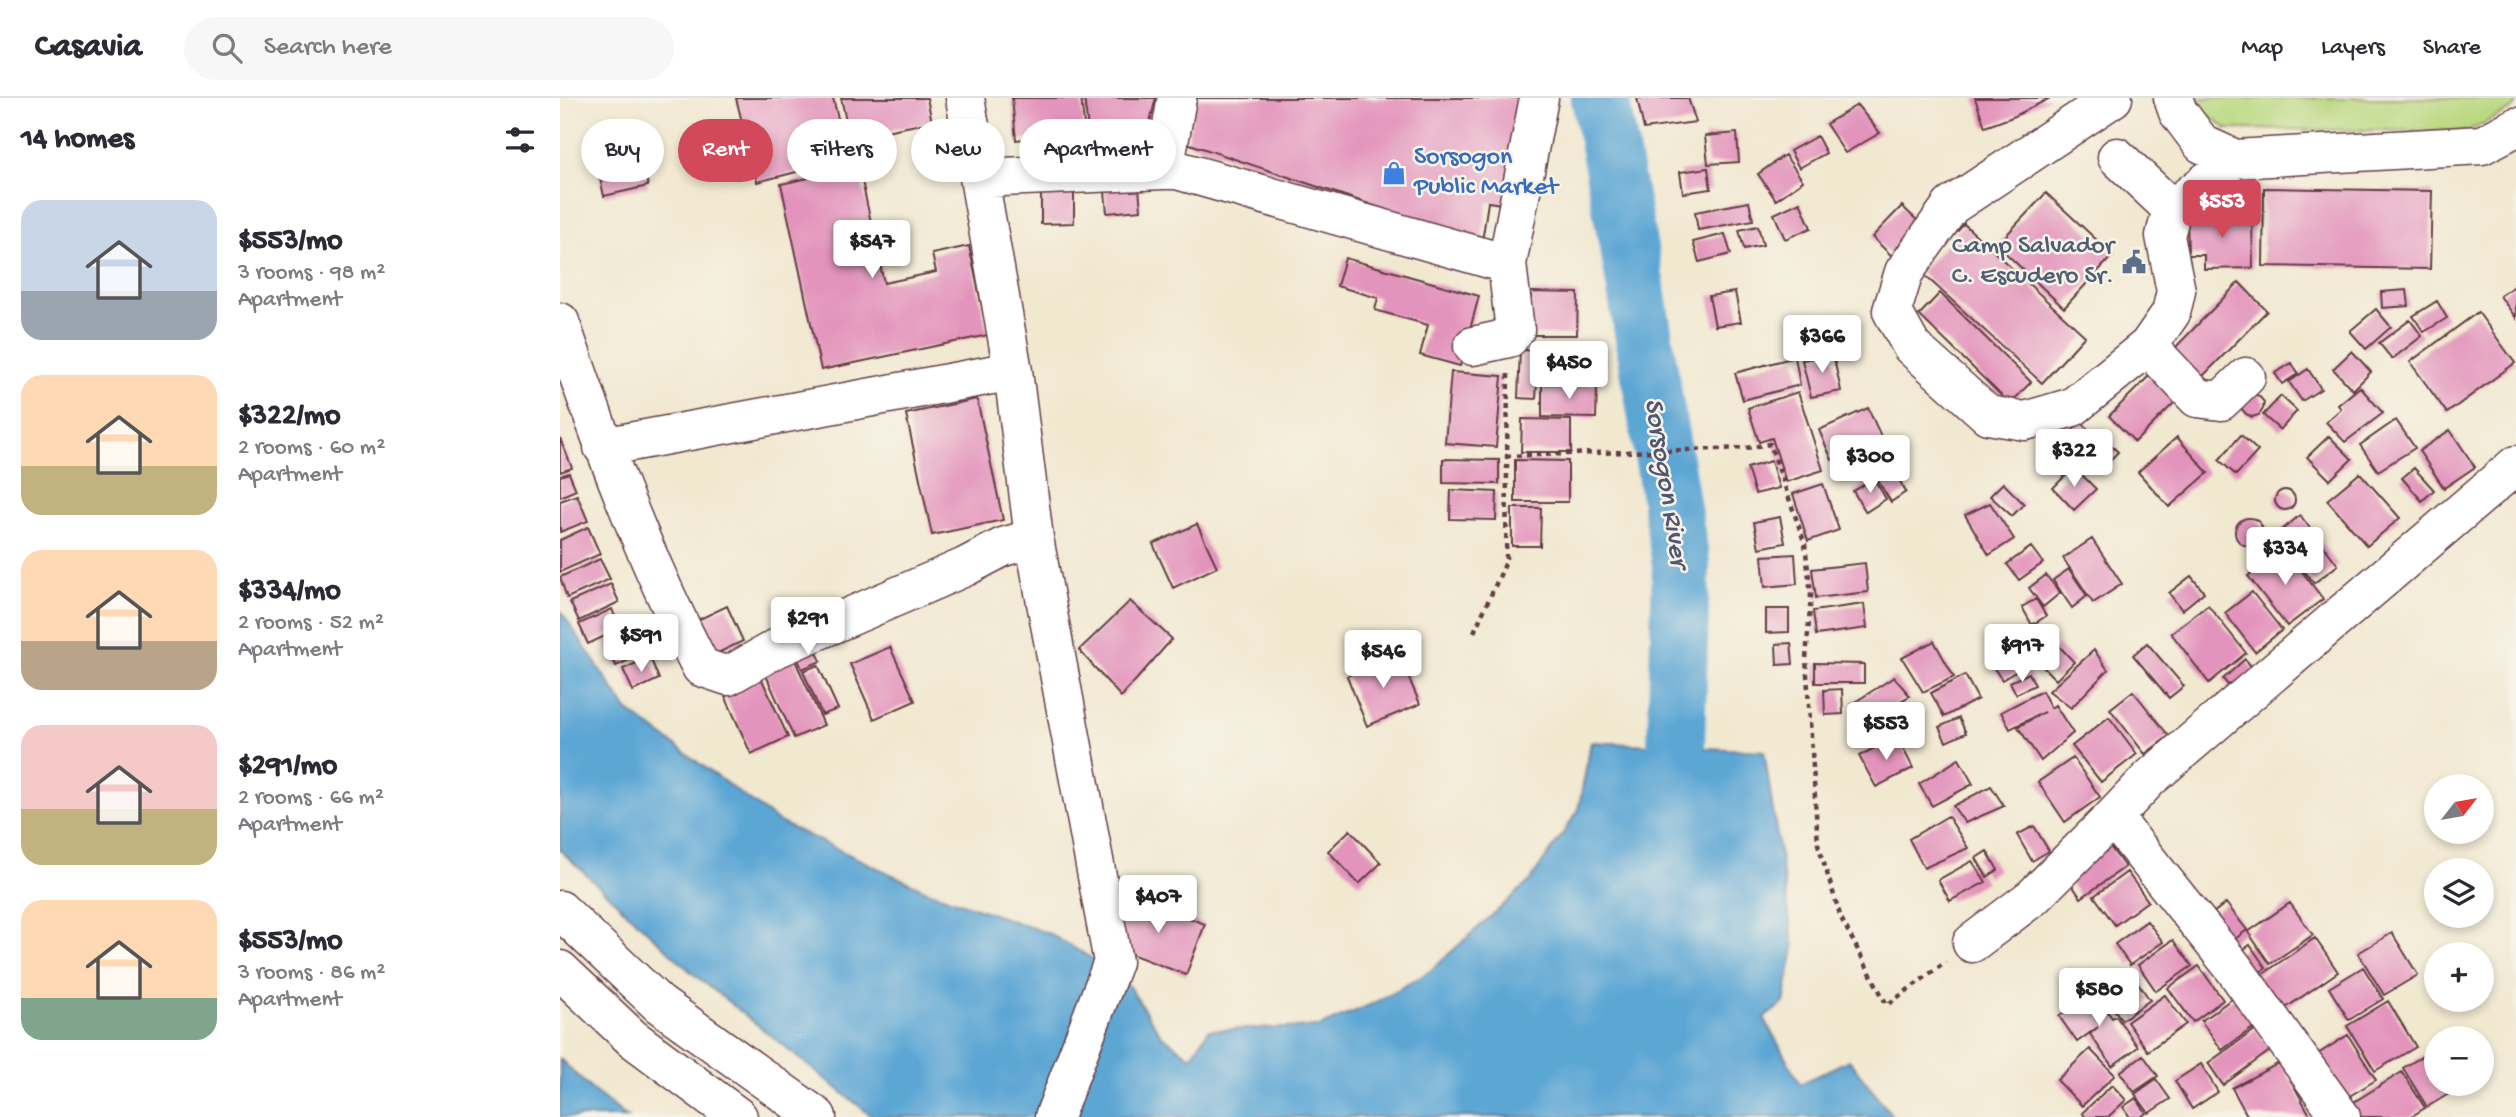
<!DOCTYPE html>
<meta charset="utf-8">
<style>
:root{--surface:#fff;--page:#f7f7f7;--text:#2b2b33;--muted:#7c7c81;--line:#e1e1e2;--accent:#d1495b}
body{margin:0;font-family:"Gochi Hand",sans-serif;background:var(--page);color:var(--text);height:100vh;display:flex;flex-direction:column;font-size:26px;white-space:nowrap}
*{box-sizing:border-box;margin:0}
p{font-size:23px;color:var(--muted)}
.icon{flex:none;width:38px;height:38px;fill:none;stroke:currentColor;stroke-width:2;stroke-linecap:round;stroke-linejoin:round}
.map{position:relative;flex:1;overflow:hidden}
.side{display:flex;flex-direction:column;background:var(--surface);width:560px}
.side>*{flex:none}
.top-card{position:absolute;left:21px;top:21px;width:665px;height:63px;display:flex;gap:14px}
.needle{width:46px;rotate:59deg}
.buttons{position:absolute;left:1864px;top:676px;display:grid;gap:14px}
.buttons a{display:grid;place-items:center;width:70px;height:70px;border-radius:50%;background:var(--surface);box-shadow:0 4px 10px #0003;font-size:35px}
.price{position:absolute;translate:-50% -60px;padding:0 16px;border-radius:7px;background:#fff;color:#222;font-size:23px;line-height:46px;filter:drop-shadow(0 2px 4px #0008)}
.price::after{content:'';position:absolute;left:50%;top:42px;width:21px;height:16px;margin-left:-10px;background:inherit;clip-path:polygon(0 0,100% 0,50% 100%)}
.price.selected{background:var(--accent);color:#fff}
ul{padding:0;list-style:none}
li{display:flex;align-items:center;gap:21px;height:175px;padding:0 21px}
li span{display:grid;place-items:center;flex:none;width:196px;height:140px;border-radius:21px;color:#555}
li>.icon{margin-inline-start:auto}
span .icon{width:84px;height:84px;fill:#fffc;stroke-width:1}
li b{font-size:30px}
h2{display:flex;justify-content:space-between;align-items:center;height:84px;padding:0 21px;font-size:30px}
.tag{padding:0 24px;border-radius:32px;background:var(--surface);box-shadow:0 4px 10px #0003;font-size:24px;line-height:63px}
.tag.selected{background:var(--accent);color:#fff}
header{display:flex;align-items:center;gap:42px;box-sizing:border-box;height:98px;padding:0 35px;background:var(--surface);border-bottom:2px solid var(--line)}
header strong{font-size:33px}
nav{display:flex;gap:38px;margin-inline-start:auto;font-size:24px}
.search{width:490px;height:63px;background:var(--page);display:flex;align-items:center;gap:18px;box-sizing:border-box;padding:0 24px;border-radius:38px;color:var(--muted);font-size:26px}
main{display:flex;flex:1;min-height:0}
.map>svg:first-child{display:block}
.green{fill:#b9d87f;stroke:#827c55;stroke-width:2}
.water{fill:#5ca6d4;stroke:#536280;stroke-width:2}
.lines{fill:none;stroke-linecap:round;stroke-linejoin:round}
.river{stroke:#5ca6d4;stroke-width:58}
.building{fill:#e394bc}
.minor-casing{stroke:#633d44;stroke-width:41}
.highway-casing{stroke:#633d44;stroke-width:41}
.path{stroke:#633d44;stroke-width:4.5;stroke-dasharray:5 5;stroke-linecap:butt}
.minor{stroke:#fff;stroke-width:38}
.highway{stroke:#fff;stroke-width:38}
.labels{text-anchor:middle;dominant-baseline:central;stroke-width:5;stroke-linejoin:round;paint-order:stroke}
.shop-label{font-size:26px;fill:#366cbe;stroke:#f7f3e8;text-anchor:start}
.service-label{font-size:26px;fill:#4e5e75;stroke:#f7f3e8;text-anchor:end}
.water-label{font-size:28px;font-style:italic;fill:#51556f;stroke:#f7f3e8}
</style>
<header>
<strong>Casavia</strong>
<div class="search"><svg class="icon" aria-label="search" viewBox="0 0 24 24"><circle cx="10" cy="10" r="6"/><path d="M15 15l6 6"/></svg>Search here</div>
<nav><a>Map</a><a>Layers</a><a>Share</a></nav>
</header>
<main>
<section class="side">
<h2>14 homes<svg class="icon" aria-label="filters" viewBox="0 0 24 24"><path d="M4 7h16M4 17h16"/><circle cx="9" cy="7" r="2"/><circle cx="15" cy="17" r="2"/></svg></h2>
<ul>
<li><span style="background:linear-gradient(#c9d6e8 65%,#9aa5b1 0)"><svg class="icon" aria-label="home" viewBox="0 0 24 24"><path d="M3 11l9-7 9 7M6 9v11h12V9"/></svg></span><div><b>$553/mo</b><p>3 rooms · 98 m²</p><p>Apartment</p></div></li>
<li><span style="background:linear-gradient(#ffd9b3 65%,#c2b280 0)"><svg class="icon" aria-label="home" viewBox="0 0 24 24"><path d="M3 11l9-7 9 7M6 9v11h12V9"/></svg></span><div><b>$322/mo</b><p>2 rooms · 60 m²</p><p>Apartment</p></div></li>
<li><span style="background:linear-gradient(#ffd9b3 65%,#b9a48a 0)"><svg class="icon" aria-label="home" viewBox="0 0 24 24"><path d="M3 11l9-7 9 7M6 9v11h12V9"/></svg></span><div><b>$334/mo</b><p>2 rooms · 52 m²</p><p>Apartment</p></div></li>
<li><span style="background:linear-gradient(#f6c9c9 60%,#c2b280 0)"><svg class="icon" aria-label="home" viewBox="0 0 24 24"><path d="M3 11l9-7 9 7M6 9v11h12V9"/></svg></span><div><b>$291/mo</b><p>2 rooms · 66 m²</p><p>Apartment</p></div></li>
<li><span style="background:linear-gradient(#ffd9b3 70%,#7fa58c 0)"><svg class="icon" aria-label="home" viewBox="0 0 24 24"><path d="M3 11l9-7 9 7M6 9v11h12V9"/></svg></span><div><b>$553/mo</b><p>3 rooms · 86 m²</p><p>Apartment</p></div></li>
</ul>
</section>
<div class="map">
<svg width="1956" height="1019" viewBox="0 0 1956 1019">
<rect width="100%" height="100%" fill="#f7f3e8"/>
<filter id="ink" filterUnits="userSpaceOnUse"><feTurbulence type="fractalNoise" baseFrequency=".0143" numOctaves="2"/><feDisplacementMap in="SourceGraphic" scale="14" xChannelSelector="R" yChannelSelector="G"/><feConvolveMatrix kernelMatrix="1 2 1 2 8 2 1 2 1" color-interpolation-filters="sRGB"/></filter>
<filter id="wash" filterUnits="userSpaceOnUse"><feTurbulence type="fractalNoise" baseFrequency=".00686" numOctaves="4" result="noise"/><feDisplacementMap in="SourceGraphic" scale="28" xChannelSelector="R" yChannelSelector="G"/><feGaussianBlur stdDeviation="1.57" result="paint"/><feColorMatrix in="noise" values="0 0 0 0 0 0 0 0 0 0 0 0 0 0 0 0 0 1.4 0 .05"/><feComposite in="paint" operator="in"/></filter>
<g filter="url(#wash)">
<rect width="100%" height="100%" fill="#f1e8d0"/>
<!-- green -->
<path class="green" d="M 1634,0 L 1956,0 L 1956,7 L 1951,12 L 1908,33 L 1667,31 L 1640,10 Z"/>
<!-- water -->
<path class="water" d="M 0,512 L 67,612 L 219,724 L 365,792 L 490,836 L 562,878 L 601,937 L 631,959 L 649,932 L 759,929 L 812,906 L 869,874 L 970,783 L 1018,713 L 1031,644 L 1204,653 L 1234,850 L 1224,905 L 1204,920 L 1240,986 L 1289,962 L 1333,1019 L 313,1019 L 131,874 L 0,752 Z
M 0,961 L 31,991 L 67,1019 L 0,1019 Z"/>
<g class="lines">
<!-- river -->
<path class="river" d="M 1040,0 L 1072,167 L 1121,466 L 1116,648"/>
</g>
<g id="blocks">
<!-- building -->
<path class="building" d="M 176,0 L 273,0 L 288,61 L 197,84 Z
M 281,0 L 367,0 L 372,24 L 290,40 Z
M 452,0 L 521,0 L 525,35 L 456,42 Z
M 524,0 L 596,0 L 584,47 L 530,46 Z
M 635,0 L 965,0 L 948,107 L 928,104 L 922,144 L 627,45 Z
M 1077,0 L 1128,0 L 1136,24 L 1084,31 Z
M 1415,0 L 1490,0 L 1455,18 L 1425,29 Z
M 1297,7 L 1320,35 L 1285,55 L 1266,26 Z
M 1177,35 L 1179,64 L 1148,66 L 1145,38 Z
M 1257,38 L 1266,55 L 1239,70 L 1230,53 Z
M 78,43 L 88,88 L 44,98 L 34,53 Z
M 1225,57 L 1243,83 L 1216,102 L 1198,76 Z
M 299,69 L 324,185 L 376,174 L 372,156 L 409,148 L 428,237 L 261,272 L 221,86 Z
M 1148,70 L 1151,91 L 1123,95 L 1120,74 Z
M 578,80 L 581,112 L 547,115 L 544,83 Z
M 1704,90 L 1872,93 L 1870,171 L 1703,168 Z
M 481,93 L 514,93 L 514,125 L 481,126 Z
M 1486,95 L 1553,157 L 1504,210 L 1437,147 Z
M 1189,104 L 1193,122 L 1138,132 L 1135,114 Z
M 1240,104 L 1251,130 L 1225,141 L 1214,116 Z
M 1342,108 L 1367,132 L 1337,163 L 1312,139 Z
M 1692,115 L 1693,170 L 1644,171 L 1644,157 L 1628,157 L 1627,116 Z
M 1404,126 L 1525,238 L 1482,285 L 1361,174 Z
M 1198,128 L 1203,147 L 1184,151 L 1179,132 Z
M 1165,136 L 1171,156 L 1139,164 L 1133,144 Z
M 785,160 L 919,198 L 900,268 L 860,257 L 868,227 L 815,212 L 818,200 L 777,188 Z
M 1679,184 L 1707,213 L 1640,281 L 1612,253 Z
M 1956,187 L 1956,220 L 1940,198 Z
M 1847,192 L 1849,208 L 1822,210 L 1821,194 Z
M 971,194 L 1018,195 L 1017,237 L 970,237 Z
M 1175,194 L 1181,224 L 1155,228 L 1149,198 Z
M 1380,195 L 1471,284 L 1450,306 L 1359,217 Z
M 1877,203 L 1887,220 L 1864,234 L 1853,218 Z
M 1816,211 L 1831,229 L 1806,251 L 1790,233 Z
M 1918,214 L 1955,265 L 1887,315 L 1850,264 Z
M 1850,222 L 1862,238 L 1832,261 L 1819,245 Z
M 960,252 L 979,253 L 976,301 L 958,300 Z
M 1792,253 L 1811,274 L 1793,292 L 1773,271 Z
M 1273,256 L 1281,293 L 1251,299 L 1242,262 Z
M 1235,259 L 1240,287 L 1183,302 L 1175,275 Z
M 1732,265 L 1738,276 L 1722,286 L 1715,275 Z
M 1748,271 L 1761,291 L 1742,303 L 1729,284 Z
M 891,274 L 942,278 L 936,349 L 885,345 Z
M 1593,274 L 1619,300 L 1575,344 L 1549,318 Z
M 982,286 L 1037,286 L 1036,320 L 982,319 Z
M 1800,289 L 1823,315 L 1785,344 L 1766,324 L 1781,311 L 1778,307 Z
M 1238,294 L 1263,372 L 1226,384 L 1212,340 L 1199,344 L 1188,310 Z
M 1693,296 L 1699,298 L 1704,304 L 1703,311 L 1699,317 L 1692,319 L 1686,316 L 1681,310 Z
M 1721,298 L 1737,313 L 1720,332 L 1703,317 Z
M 417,301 L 443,422 L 372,437 L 346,316 Z
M 1308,310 L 1323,343 L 1272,362 L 1259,332 Z
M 962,321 L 1011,322 L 1011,354 L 961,354 Z
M 1836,322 L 1855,350 L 1818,373 L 1800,347 Z
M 1521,324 L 1539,343 L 1521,360 L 1503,342 Z
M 1890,332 L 1915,369 L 1884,390 L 1859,353 Z
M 1681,337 L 1698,353 L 1676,377 L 1659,362 Z
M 1769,338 L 1792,361 L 1770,382 L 1747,359 Z
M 1617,339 L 1648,375 L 1609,409 L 1578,374 Z
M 0,340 L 12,370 L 0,374 Z
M 1544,340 L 1558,354 L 1537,375 L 1523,362 Z
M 883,361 L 939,362 L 939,386 L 883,385 Z
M 955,362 L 1008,363 L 1008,404 L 955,404 Z
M 1211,363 L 1219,390 L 1195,396 L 1187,370 Z
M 1514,369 L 1536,391 L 1514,412 L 1493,390 Z
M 1854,370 L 1874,392 L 1862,403 L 1842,380 Z
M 1334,373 L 1346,394 L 1331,404 L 1318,383 Z
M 9,375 L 16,392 L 0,399 L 0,378 Z
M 1800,375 L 1840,420 L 1807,448 L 1767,402 Z
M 1314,381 L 1326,401 L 1306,414 L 1293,393 Z
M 1443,385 L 1464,406 L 1452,418 L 1430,398 Z
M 1263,386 L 1279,432 L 1248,443 L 1233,396 Z
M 891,392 L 937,394 L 936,422 L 890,421 Z
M1715 402a10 10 0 1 1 20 0a10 10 0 1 1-20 0Z
M 17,397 L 28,423 L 0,434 L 0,403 Z
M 1430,405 L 1454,441 L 1429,457 L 1405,417 Z
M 952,410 L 981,410 L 980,448 L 952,448 Z
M 1740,417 L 1778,467 L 1754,485 L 1716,437 Z
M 1220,419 L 1225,445 L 1199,450 L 1194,424 Z
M1675 434a14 14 0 1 1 28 0a14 14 0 1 1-28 0Z
M 637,426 L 657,469 L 613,490 L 593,446 Z
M 28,429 L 40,456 L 0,474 L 0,442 Z
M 1532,441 L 1562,486 L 1533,505 L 1503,460 Z
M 1471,449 L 1483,465 L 1459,482 L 1447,466 Z
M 1724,450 L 1763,501 L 1727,528 L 1688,478 Z
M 1235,456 L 1237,486 L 1205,489 L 1202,458 Z
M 40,461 L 50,481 L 7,500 L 0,479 Z
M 1305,465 L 1308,494 L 1256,500 L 1252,471 Z
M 1509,471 L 1527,498 L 1512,510 L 1493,482 Z
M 1486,477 L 1500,495 L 1483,509 L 1469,490 Z
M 1631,478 L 1644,494 L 1622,512 L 1609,495 Z
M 51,486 L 59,504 L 19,523 L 10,504 Z
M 1692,494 L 1722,532 L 1695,554 L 1665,515 Z
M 1476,501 L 1486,518 L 1472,527 L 1462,509 Z
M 570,503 L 612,541 L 561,599 L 519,552 Z
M 1304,506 L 1307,530 L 1256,537 L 1253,513 Z
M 1648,507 L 1686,555 L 1649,585 L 1611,535 Z
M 167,508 L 183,543 L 141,563 L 125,528 Z
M 52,511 L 60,531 L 28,546 L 19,526 Z
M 1206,511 L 1229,511 L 1229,534 L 1206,535 Z
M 78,529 L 90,553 L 56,568 L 45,543 Z
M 1374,543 L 1394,579 L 1363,594 L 1342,560 Z
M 1231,545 L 1233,566 L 1217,567 L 1216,546 Z
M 1587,545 L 1624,588 L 1609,600 L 1573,557 Z
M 253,546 L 261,563 L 242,571 L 235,554 Z
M 1498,547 L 1514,564 L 1496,582 L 1479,565 Z
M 1445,548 L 1460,571 L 1442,582 L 1427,560 Z
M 330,549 L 355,603 L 314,621 L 290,566 Z
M 1534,552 L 1548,572 L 1511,610 L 1489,593 Z
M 839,557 L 860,606 L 807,628 L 787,578 Z
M 90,559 L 99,581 L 73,593 L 63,571 Z
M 234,560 L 264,627 L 234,640 L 204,573 Z
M 1685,561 L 1696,574 L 1674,594 L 1663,581 Z
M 1255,565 L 1304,566 L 1304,585 L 1255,585 Z
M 258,567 L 278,611 L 262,617 L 243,573 Z
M 199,575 L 228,639 L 191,656 L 162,591 Z
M 1469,575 L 1475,587 L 1456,596 L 1450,584 Z
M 1405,577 L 1418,601 L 1384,619 L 1371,595 Z
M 1334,579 L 1350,598 L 1303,624 L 1292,606 Z
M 1282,591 L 1283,616 L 1265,617 L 1264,592 Z
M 1482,593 L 1491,610 L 1495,607 L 1513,635 L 1481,663 L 1458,629 L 1484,614 L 1450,631 L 1441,614 Z
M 1573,593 L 1609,638 L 1585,656 L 1550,611 Z
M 1549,619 L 1577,656 L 1541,684 L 1512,648 Z
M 1399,620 L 1406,635 L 1386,644 L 1379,629 Z
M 1337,638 L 1353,670 L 1316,689 L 1299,658 Z
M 1513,660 L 1540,699 L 1505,724 L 1478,684 Z
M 1399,661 L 1413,686 L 1372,708 L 1359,686 Z
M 1431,688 L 1444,708 L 1405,725 L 1393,708 Z
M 1388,718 L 1408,750 L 1364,770 L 1349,741 Z
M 1474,728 L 1489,753 L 1472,763 L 1457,737 Z
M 790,732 L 821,765 L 799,786 L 768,753 Z
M 1545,742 L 1565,769 L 1521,800 L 1502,773 Z
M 1427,753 L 1438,772 L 1427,779 L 1416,760 Z
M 1412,763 L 1426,784 L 1390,803 L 1378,782 Z
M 1567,774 L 1588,803 L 1555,827 L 1534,798 Z
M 569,797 L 645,826 L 626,877 L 550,848 Z
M 1666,805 L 1687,832 L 1664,849 L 1644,822 Z
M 1730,805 L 1753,837 L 1710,866 L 1688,834 Z
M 1587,823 L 1603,844 L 1570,867 L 1555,846 Z
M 1832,835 L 1858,877 L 1824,897 L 1798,855 Z
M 1755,840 L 1778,874 L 1714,918 L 1690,885 Z
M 1613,842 L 1632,868 L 1596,893 L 1578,867 Z
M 1690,847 L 1706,870 L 1688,882 L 1673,859 Z
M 1639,868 L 1663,902 L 1633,924 L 1608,890 Z
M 1803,869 L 1823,901 L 1789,922 L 1769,890 Z
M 1576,882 L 1590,902 L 1562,922 L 1548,903 Z
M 1534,894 L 1552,920 L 1556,918 L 1578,949 L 1552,968 L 1530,936 L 1538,929 L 1517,944 L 1499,918 Z
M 1605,897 L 1626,926 L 1588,953 L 1567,924 Z
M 1676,898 L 1697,927 L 1662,952 L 1641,923 Z
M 1828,903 L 1856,949 L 1815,973 L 1787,928 Z
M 1696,931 L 1711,952 L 1663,987 L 1648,965 Z
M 1788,937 L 1816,982 L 1778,1005 L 1750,961 Z
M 1876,950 L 1876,985 L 1907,985 L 1867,1009 L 1843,970 Z
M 1530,951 L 1555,977 L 1522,1008 L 1497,982 Z
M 1583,957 L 1598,978 L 1574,994 L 1560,974 Z
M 1721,964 L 1751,1019 L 1688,1019 L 1672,990 Z
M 1641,966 L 1658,994 L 1632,1011 L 1615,983 Z
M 1842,974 L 1865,1010 L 1850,1019 L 1797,1019 L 1789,1007 Z
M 1596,981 L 1610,1001 L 1589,1015 L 1575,996 Z
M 1552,987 L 1566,1002 L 1548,1019 L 1526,1019 L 1522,1015 Z
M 1576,1000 L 1586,1015 L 1581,1019 L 1570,1019 L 1563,1009 Z"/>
</g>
</g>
<g filter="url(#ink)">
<use href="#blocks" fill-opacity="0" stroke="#633d44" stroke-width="2"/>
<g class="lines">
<!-- minor casing -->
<g class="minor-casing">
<path id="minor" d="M 405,0 L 453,273 L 474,440 L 553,864 L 494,1019
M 617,0 L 604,72 L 617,72 L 947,166 L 979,0
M 1553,0 L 1391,108 L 1344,174 L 1332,213 L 1352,249 L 1428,317 L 1465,323 L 1513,309 L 1588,248 L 1611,215 L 1616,193 L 1605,138 L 1612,111 L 1675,61
M 1613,0 L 1618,14 L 1642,46 L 1675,61 L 1922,47 L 1956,29
M 1557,59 L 1612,111
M 419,80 L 604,72
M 0,224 C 40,341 83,458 141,569 L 168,578 L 215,551 L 405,469 L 443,449 L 474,440
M 913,248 L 949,240 L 955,232 L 947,166
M 1588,248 L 1637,300 L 1661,303 L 1686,279
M 43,349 L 453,273
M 1412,845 L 1473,799 L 1553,719
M 1781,1019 L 1673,869 L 1553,719 L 1590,680 L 1956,367"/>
</g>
<!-- highway casing -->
<g class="highway-casing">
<path id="highway" d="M 0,812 L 99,906 L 257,1019
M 0,872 L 72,940 L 178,1019"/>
</g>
<!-- path -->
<path class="path" d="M 946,358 L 1186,350 L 1210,346 L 1245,446 L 1251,497 L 1246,561 L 1258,746 L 1281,820 L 1327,907 L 1386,864
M 914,534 L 946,464 L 948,275"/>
<!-- minor -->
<use href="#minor" class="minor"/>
<!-- highway -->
<use href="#highway" class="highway"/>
</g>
</g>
<!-- icons -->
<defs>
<g id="shop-bare" transform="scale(1.89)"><path d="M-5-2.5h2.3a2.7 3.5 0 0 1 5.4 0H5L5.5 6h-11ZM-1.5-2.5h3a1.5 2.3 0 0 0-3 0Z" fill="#3f7fe0" stroke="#f7f3e8" stroke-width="2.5" paint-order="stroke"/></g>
<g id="civic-bare" transform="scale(1.89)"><path d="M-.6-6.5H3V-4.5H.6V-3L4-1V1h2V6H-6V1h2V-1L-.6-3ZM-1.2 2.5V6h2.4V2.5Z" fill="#5c6f8a" stroke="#f7f3e8" stroke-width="2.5" paint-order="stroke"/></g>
</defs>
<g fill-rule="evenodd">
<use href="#shop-bare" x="834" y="75"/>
<use href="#civic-bare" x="1574" y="164"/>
</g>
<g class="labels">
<!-- shop labels -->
<g class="shop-label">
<text x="854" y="60">Sorsogon<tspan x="854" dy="30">Public Market</tspan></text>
</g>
<!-- service labels -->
<g class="service-label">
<text x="1554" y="149">Camp Salvador<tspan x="1554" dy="30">C. Escudero Sr.</tspan></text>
</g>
<!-- water labels -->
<g class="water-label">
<text transform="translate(1105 385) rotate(81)">Sorsogon River</text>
</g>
</g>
</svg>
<div class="buttons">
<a><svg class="needle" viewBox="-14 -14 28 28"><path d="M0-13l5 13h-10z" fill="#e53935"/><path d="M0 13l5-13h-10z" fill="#7c7c81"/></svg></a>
<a><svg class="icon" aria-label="layers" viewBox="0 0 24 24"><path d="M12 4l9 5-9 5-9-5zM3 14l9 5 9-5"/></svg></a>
<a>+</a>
<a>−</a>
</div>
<b class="price selected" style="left:1662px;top:142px">$553</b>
<b class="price" style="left:312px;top:182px">$547</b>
<b class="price" style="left:1262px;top:277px">$366</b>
<b class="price" style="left:1009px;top:303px">$450</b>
<b class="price" style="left:1514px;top:391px">$322</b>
<b class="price" style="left:1310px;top:397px">$300</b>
<b class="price" style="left:1725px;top:489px">$334</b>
<b class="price" style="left:248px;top:559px">$291</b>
<b class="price" style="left:81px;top:576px">$591</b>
<b class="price" style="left:1462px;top:586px">$917</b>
<b class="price" style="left:823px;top:592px">$546</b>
<b class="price" style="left:1326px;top:664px">$553</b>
<b class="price" style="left:598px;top:837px">$407</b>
<b class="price" style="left:1539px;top:930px">$580</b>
<div class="top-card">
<a class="tag">Buy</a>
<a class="tag selected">Rent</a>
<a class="tag">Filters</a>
<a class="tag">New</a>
<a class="tag">Apartment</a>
</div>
</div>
</main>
